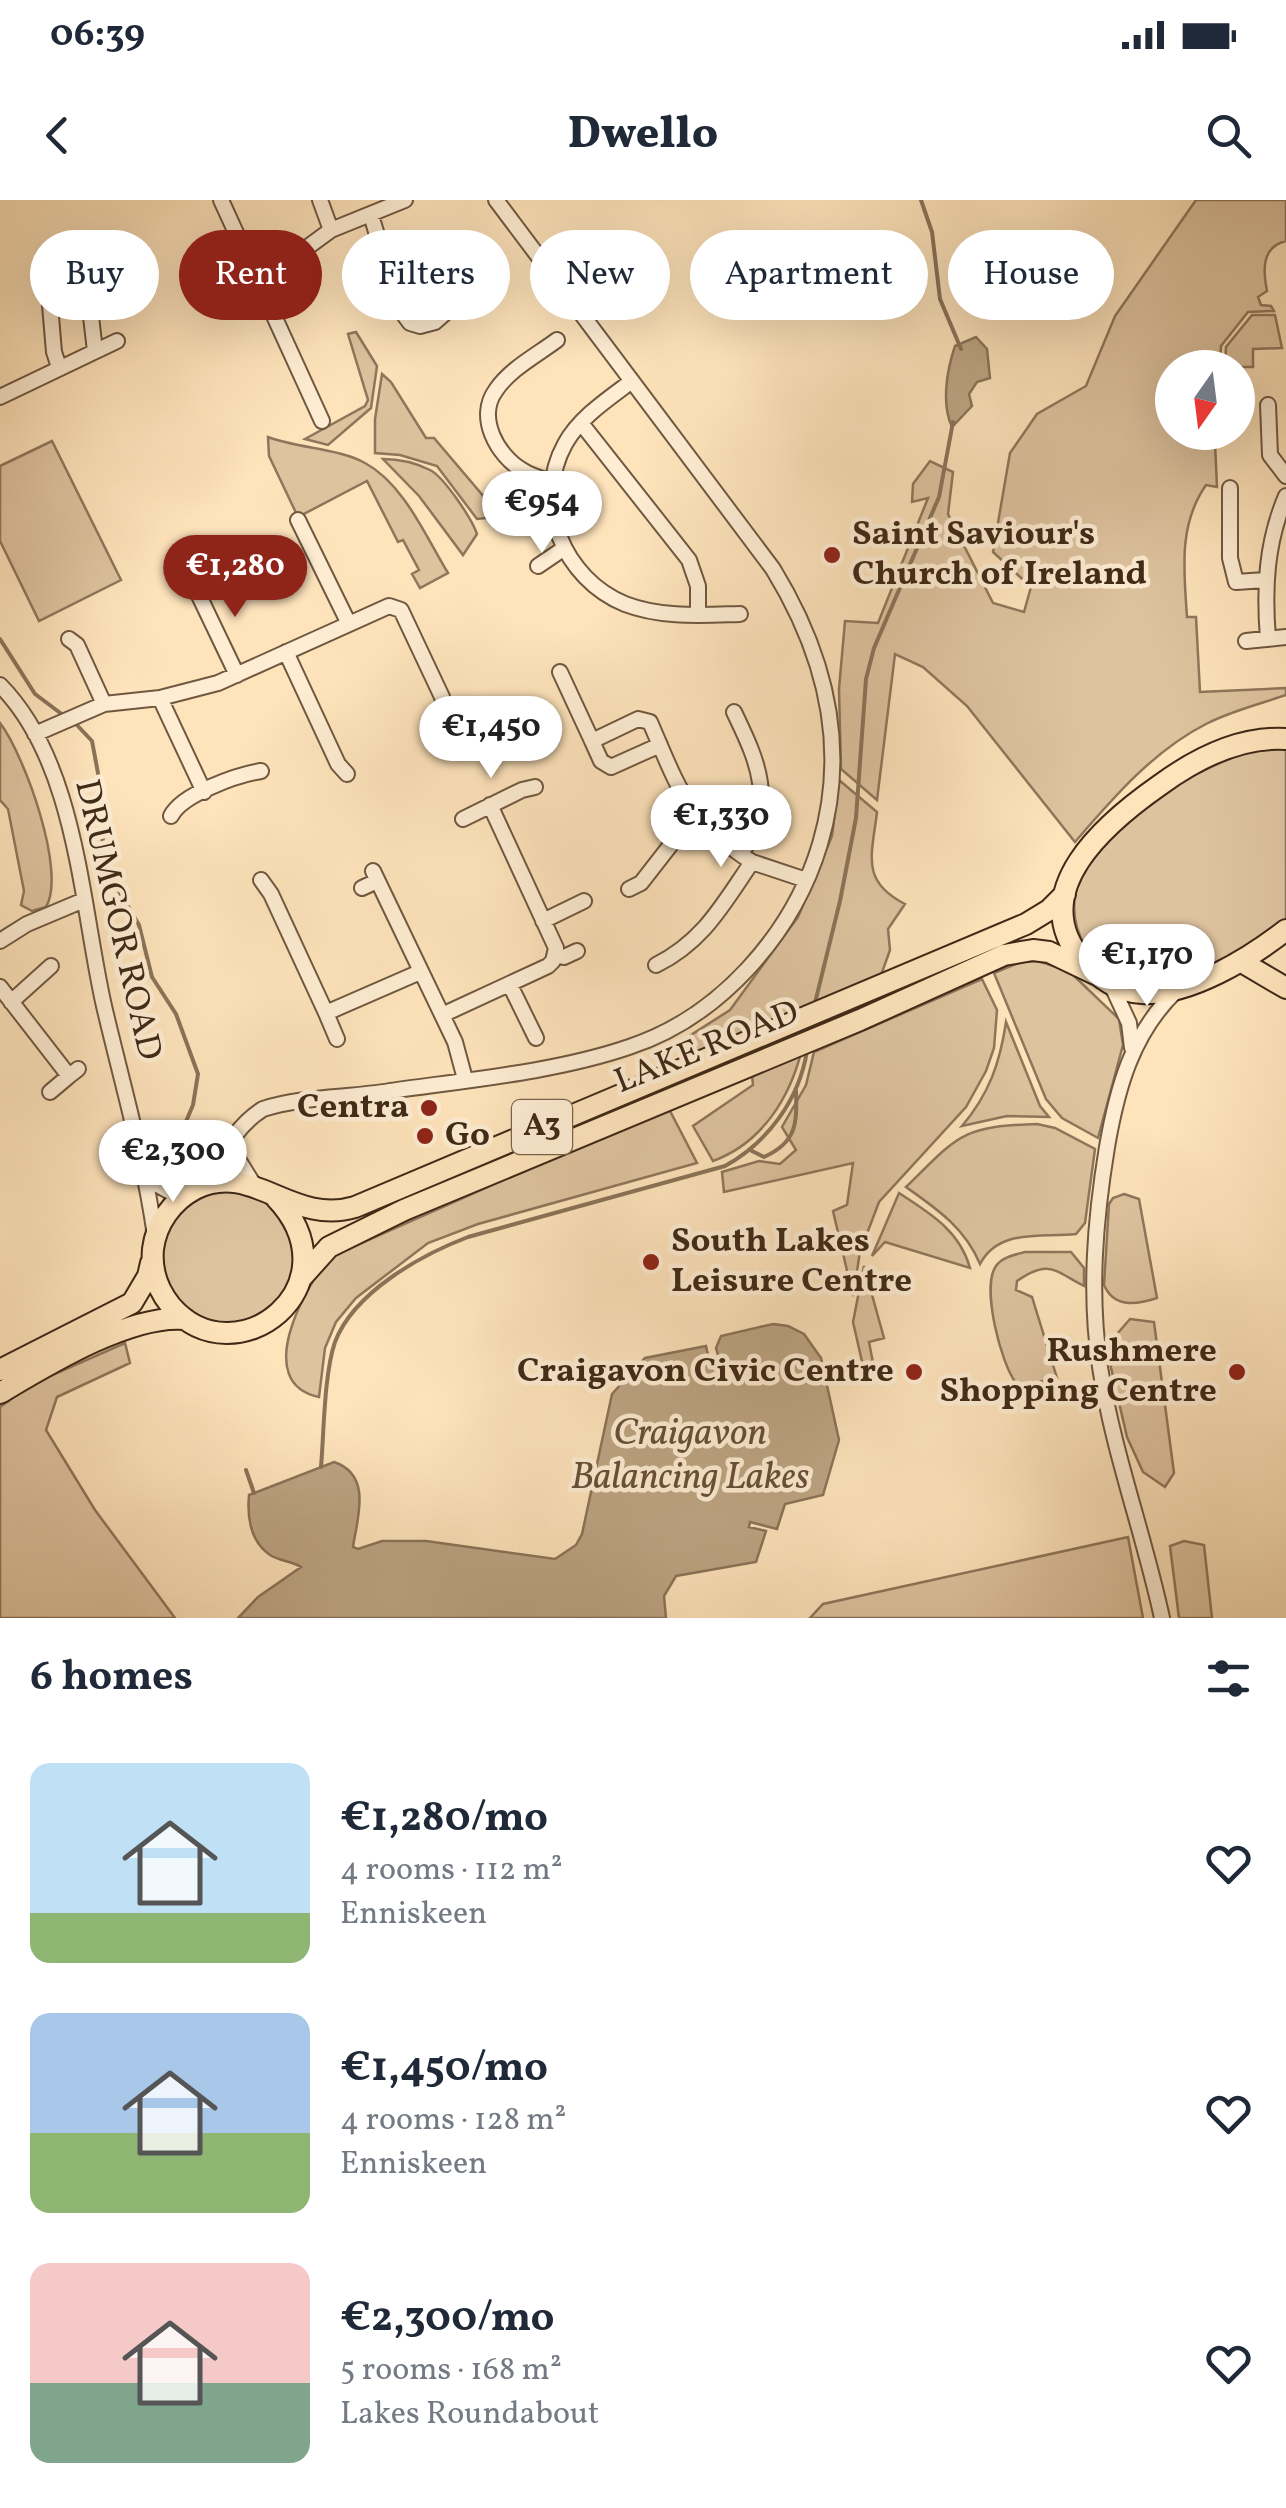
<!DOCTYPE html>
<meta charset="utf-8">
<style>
:root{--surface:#fff;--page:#f6f6f7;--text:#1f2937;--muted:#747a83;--accent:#8f2418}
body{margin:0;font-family:Vollkorn,serif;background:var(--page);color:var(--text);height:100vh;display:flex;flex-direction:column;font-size:38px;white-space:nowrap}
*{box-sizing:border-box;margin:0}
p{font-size:32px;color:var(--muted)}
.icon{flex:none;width:55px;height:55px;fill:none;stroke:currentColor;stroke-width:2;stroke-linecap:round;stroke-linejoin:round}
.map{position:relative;height:1418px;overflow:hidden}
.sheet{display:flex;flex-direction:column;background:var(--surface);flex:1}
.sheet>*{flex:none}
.hud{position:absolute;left:30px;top:30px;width:1228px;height:90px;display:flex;gap:20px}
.needle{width:65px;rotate:194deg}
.buttons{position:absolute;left:1155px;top:150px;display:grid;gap:20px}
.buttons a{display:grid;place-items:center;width:100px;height:100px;border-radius:50%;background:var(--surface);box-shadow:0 10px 40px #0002;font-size:50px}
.price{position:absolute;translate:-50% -85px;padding:0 22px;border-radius:35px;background:#fff;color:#222;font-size:32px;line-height:65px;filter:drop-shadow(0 2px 5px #0008)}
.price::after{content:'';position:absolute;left:50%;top:60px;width:30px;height:22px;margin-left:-15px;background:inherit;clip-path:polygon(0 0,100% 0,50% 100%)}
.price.selected{background:var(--accent);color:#fff}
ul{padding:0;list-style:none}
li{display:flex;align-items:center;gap:30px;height:250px;padding:0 30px}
li span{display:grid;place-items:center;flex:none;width:280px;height:200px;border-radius:20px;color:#555}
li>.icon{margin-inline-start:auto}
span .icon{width:120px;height:120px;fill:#fffc;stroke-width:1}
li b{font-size:42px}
h2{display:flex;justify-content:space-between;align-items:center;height:120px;padding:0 30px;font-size:42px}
.tag{padding:0 35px;border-radius:45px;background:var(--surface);box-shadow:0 10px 40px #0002;font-size:35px;line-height:90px}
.tag.selected{background:var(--accent);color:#fff}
.status{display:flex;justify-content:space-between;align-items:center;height:70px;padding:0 50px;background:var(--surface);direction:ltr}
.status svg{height:28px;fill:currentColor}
header{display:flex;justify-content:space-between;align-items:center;height:130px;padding:0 30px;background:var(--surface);font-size:45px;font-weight:800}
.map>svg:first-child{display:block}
.green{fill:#dec39f;stroke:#8f765b;stroke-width:2.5}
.water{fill:#bda483;stroke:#8b7358;stroke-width:2.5}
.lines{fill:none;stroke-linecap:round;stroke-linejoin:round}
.stream{stroke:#8b7358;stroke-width:4}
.minor-casing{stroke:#705840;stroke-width:18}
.highway-casing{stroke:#402917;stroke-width:24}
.minor{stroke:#feedd3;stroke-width:14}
.highway{stroke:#fee3bb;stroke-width:20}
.poi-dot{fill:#8f2418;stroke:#feedd3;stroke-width:4}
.labels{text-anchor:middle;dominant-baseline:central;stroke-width:9;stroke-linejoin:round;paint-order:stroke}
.shield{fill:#feedd3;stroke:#79644f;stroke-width:2.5}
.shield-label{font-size:32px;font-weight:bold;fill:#402917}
.poi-label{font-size:35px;font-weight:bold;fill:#402917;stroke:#feedd3;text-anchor:start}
.street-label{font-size:35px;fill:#402917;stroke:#feedd3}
.water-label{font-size:38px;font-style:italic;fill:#664e37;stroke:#feedd3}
</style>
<div class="status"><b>06:39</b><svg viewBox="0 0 49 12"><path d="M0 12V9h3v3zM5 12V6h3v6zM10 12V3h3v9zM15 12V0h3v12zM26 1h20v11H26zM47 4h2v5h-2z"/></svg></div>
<header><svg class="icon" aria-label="back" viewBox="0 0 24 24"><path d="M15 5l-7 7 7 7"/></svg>Dwello<svg class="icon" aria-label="search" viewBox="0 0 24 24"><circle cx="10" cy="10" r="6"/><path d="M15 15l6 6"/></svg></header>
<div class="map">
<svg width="1286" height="1418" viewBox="0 0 1286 1418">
<rect width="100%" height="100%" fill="#fee3bb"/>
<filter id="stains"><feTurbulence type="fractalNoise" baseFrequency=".002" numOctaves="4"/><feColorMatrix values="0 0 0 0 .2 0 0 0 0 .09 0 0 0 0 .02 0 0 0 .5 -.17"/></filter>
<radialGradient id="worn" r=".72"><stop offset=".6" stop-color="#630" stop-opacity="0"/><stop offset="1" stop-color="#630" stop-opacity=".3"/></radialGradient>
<!-- green -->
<path class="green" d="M 1196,0 L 1286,0 L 1286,41 C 1261,47 1263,71 1267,91 L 1258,97 L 1261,105 L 1271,106 L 1274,111 L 1248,112 L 1221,146 L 1220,167 L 1172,168 L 1172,232 L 1218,233 L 1218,241 L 1215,243 L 1217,287 L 1206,285 C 1178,325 1184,371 1187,417 L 1196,417 L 1200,492 L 1286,488 L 1286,495 C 1260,504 1231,511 1206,524 C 1153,551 1113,598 1075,642 L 967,506 L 923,467 L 895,454 L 877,600 L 841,569 L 839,489 L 845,421 L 878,423 L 928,298 L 912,302 L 913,284 L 930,261 L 953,272 L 948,314 L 993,403 L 1024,412 L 1031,387 L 993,352 L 1010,253 L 1037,214 L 1086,186 L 1115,116 Z
M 451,61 L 459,65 L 470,83 L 426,121 C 407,117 400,98 401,79 L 406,74 Z
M 1252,115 L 1275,115 L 1282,148 L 1253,149 L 1253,167 L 1225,167 L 1226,147 Z
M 356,132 L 377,166 L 371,208 L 328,245 L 305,239 L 365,206 L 368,200 L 348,134 Z
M 382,174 L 391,182 L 426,238 L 434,238 L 490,304 L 496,317 L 477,319 L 437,266 L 400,255 L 375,253 L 375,219 Z
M 268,237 C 297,248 341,249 365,263 C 404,284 426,337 448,373 L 420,388 L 412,374 L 419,370 L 403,340 L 398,342 L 367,281 L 298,317 L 269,256 Z
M 52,241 L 121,380 L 39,421 L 0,341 L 0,266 Z
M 383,259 C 398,259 416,263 430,270 C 444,277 472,319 477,334 L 463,355 L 419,296 Z
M 0,523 C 24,554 67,672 46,707 L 32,711 L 21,705 L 24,691 L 8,609 L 0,600 Z
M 1261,547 L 1286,548 L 1286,719 C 1238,756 1133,827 1087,750 C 1073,727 1070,703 1080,678 C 1087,660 1100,649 1113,636 C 1159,591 1200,568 1261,547 Z
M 839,580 L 877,612 C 872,655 860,681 905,704 L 888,729 L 890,750 L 880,778 L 695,857 L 680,842 L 730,810 L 798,717 L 832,636 Z
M 1038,761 L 1069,771 L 1119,819 L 1123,845 L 1098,938 L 1062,918 L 1046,899 L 994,773 L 1021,762 Z
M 982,779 L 997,810 L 994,848 L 986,871 L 966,907 L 879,1002 L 860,1052 L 853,1096 L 833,1011 L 847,1005 L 853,963 L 724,992 L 722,972 L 759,961 L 780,964 L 796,950 L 782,927 L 806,885 L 814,852 Z
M 1006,822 L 1040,906 L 1049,917 L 1007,916 L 962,926 C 989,894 1000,863 1006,822 Z
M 802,849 C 790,898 762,943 713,961 L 693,926 L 753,885 L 752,875 Z
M 668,907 L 697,963 L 478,1024 L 428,1043 L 356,1098 L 336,1122 L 325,1148 L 319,1197 C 252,1183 304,1088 330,1057 Z
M 1037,924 L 1055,928 L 1095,949 L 1085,1023 L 1076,1034 C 1041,1038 999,1028 980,1064 C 965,1028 937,1009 906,987 C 958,936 961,926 1037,924 Z
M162 1057a66 66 0 1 1 132 0a66 66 0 1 1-132 0Z
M 899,993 C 930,1013 960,1031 970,1068 L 885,1042 L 872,1056 Z
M 1124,994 L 1139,999 L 1157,1098 C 1136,1105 1114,1108 1104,1085 L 1109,1004 L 1113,998 Z
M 1025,1052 L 1071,1052 L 1084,1068 L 1084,1086 C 1053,1070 1049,1059 1017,1081 L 1016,1090 L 1032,1097 L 1057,1178 L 1029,1184 L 1016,1183 C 1001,1164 981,1087 996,1066 C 1002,1057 1014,1055 1025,1052 Z
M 864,1066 L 884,1138 L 869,1142 L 873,1163 L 863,1166 L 853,1122 Z
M 1130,1119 L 1154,1122 L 1174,1273 L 1165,1287 L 1143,1272 L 1127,1237 L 1109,1159 L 1117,1134 Z
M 125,1143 L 130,1163 L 57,1197 L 46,1230 L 95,1310 L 175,1418 L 0,1418 L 0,1207 L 34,1183 Z
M 1128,1337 L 1143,1418 L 810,1418 L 823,1404 Z
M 1184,1341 L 1204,1345 L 1212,1418 L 1179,1418 L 1170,1346 Z"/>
<!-- water -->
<path class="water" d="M 976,137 L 987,149 L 990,178 L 977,182 L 969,194 L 972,206 L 952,227 C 941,203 947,170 955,146 Z
M 773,1124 L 788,1126 L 804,1134 L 821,1158 L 839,1240 L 823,1295 L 785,1304 L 777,1329 L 750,1322 L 749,1327 L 766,1331 L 756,1362 L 676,1376 L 664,1396 L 666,1418 L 238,1418 L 258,1397 L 301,1367 C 292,1361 279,1361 270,1355 C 250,1341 247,1317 249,1295 L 334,1262 C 373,1275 357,1319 353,1347 L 358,1349 L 382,1341 L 426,1341 L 555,1359 L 576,1345 L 582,1334 L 612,1194 L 645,1158 L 706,1146 L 711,1169 L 716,1170 L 721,1165 L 716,1148 L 721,1136 Z"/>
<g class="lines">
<!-- stream -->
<path class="stream" d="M 921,0 L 932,32 L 940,99 L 961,149
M 0,439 L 35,494 L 63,515
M 75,523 L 92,541 L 106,616 L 100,659 L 139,725 L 152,777 L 176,814 L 198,874 L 193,905 L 173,952
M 814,807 L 840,701 L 856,618 L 866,479 L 874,448 L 939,297 L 953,222
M 752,951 L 764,957 C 797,942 797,924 796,890
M 321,1267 C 324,1232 324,1174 335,1142 C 354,1092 421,1055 468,1037 L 725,966 C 768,942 799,900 807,851
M 246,1270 L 254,1293"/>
<!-- minor casing -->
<g class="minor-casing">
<path id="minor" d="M 221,0 L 322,221
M 320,0 L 331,30
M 371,15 L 399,108 L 410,123 L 420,126 L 435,122 L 476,86 L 477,80 L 464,63 L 454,57 L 391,74
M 260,82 L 331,30 L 405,0
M 59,167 L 54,152 L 47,70 L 54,63 L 79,60 L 85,65 L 95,151
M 632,181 C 608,199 579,218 565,244 C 532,304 564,379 625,404 C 661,418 702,415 740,414
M 0,197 L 117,141
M 1268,205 L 1270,255 L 1286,276
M 581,223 L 689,360 L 698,386 L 698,414
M 552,282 C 542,279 531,276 522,270 C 497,255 476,217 496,190 C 510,169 537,155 557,140
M 1230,288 L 1230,358 L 1236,382 L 1265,380
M 298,320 L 348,422
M 538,366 L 563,349
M 193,383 L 237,475
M 69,439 L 77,445 L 104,504
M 1268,439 C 1264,389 1266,343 1286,296
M 1246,441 L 1286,437
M 286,452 L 338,564 L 347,574
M 560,472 L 592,541 L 638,519 L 650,522 C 679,589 687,620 752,662
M 0,485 C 77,563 81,705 104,806 C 122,883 144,958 155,1036
M 160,498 L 204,592
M 734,512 C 759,564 776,601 741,654
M 35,534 L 104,504 L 160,498 L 218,483 L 389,406 L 401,410 L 442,497 L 444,508
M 592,541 L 601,561 L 611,567 L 660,545
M 171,616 C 182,594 237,575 261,571
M 463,619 L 522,590 L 535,587
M 373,671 L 455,842 L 465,879
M 261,680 L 271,694 L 326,813 L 420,772
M 362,688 L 377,681
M 629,689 L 641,683 L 694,615
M 543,721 L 584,701
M 0,741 L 27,724 L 84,700
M 556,755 L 564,757 L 577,751
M 656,765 C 704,741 723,704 752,662 L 806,680
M 1111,784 L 1129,823 L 1132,848
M 510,785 L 536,838
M 0,787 L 69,876 L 78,869
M 11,802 L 51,766
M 326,813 L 337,839
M 442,815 L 548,766 L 553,761 L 556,748 L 490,605
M 50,892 L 69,876
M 235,936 L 236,956 L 254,985
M 147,979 L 170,992 L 187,994
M 204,985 C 220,958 235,926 263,909 C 303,896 349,898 390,891 C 467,880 556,872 629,847 C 720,817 793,734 820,644 C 849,546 825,454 773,369 L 496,0
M 1162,1418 C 1144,1334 1113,1252 1100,1167 C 1089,1093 1095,1020 1107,947 C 1117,889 1132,833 1176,791"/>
</g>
<!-- highway casing -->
<g class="highway-casing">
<path id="highway" d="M 1286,539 C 1240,536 1197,558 1160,585 C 1107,622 1023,692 1083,761 C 1098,778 1119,792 1142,793 C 1189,796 1250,758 1286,730
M 1240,761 L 1286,788
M 276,998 C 358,1085 236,1181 171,1106 C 158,1090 151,1070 153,1049 C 156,1024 172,1001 195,989 C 253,960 291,1026 355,1007 L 1026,724 L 1049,710 L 1065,694
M 302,1077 L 329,1047 L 404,1010 L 860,820 L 1004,755 L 1033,750 L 1049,752 L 1095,774
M 0,1170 L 132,1103 L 148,1076 L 151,1063
M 0,1193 C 47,1165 130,1114 185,1119"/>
</g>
<!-- minor -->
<use href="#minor" class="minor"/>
<!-- highway -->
<use href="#highway" class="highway"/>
</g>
<!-- markers -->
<g class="poi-dot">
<circle cx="832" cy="355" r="10"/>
<circle cx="429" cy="908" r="10"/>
<circle cx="425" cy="936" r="10"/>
<circle cx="651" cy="1062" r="10"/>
<circle cx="914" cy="1172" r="10"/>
<circle cx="1237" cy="1172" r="10"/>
</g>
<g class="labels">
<!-- shield labels -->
<rect class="shield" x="512" y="900" width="60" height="54" rx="8"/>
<g class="shield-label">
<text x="542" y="927">A3</text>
</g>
<!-- poi labels -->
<g class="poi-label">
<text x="852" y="335">Saint Saviour's<tspan x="852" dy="40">Church of Ireland</tspan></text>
<text x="409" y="908" text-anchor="end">Centra</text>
<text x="445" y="936">Go</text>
<text x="671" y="1042">South Lakes<tspan x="671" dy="40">Leisure Centre</tspan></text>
<text x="1217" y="1152" text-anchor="end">Rushmere<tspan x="1217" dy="40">Shopping Centre</tspan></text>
<text x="894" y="1172" text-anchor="end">Craigavon Civic Centre</text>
</g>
<!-- street labels -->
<g class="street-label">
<text transform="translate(117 720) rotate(77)">DRUMGOR ROAD</text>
<text transform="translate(707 848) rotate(-22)">LAKE ROAD</text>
</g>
<!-- water labels -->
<g class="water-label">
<text x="690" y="1234">Craigavon<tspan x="690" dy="44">Balancing Lakes</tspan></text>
</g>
</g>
<rect width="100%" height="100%" filter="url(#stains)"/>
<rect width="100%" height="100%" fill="url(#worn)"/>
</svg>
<div class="buttons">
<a><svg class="needle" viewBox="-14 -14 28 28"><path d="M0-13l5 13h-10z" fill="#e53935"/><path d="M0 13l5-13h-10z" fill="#747a83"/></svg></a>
</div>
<b class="price" style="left:542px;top:356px">€954</b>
<b class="price selected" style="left:235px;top:420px">€1,280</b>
<b class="price" style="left:491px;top:581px">€1,450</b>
<b class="price" style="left:721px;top:670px">€1,330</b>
<b class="price" style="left:1147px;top:809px">€1,170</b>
<b class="price" style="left:173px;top:1005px">€2,300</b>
<div class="hud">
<a class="tag">Buy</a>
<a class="tag selected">Rent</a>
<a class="tag">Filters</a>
<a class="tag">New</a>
<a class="tag">Apartment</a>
<a class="tag">House</a>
</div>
</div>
<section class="sheet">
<h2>6 homes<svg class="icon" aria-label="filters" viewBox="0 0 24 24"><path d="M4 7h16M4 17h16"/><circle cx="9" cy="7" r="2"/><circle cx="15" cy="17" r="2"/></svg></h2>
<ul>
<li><span style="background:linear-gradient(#bfe0f5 75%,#8fb573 0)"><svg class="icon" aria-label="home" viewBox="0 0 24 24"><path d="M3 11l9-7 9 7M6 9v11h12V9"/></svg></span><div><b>€1,280/mo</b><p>4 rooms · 112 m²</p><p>Enniskeen</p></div><svg class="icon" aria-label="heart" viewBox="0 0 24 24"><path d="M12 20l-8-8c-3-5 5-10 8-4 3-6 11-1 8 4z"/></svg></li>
<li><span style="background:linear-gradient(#a9c7e8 60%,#8fb573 0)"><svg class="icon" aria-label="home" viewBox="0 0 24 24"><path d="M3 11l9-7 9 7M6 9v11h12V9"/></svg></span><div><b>€1,450/mo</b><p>4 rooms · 128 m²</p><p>Enniskeen</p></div><svg class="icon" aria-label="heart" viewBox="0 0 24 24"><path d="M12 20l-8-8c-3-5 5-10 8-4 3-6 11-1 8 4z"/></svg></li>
<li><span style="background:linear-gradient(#f6c9c9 60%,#7fa58c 0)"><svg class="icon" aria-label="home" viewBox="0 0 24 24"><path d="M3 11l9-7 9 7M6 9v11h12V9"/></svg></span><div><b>€2,300/mo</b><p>5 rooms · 168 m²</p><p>Lakes Roundabout</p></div><svg class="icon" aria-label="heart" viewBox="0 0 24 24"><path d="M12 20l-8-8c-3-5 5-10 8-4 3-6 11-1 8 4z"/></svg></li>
</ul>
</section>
